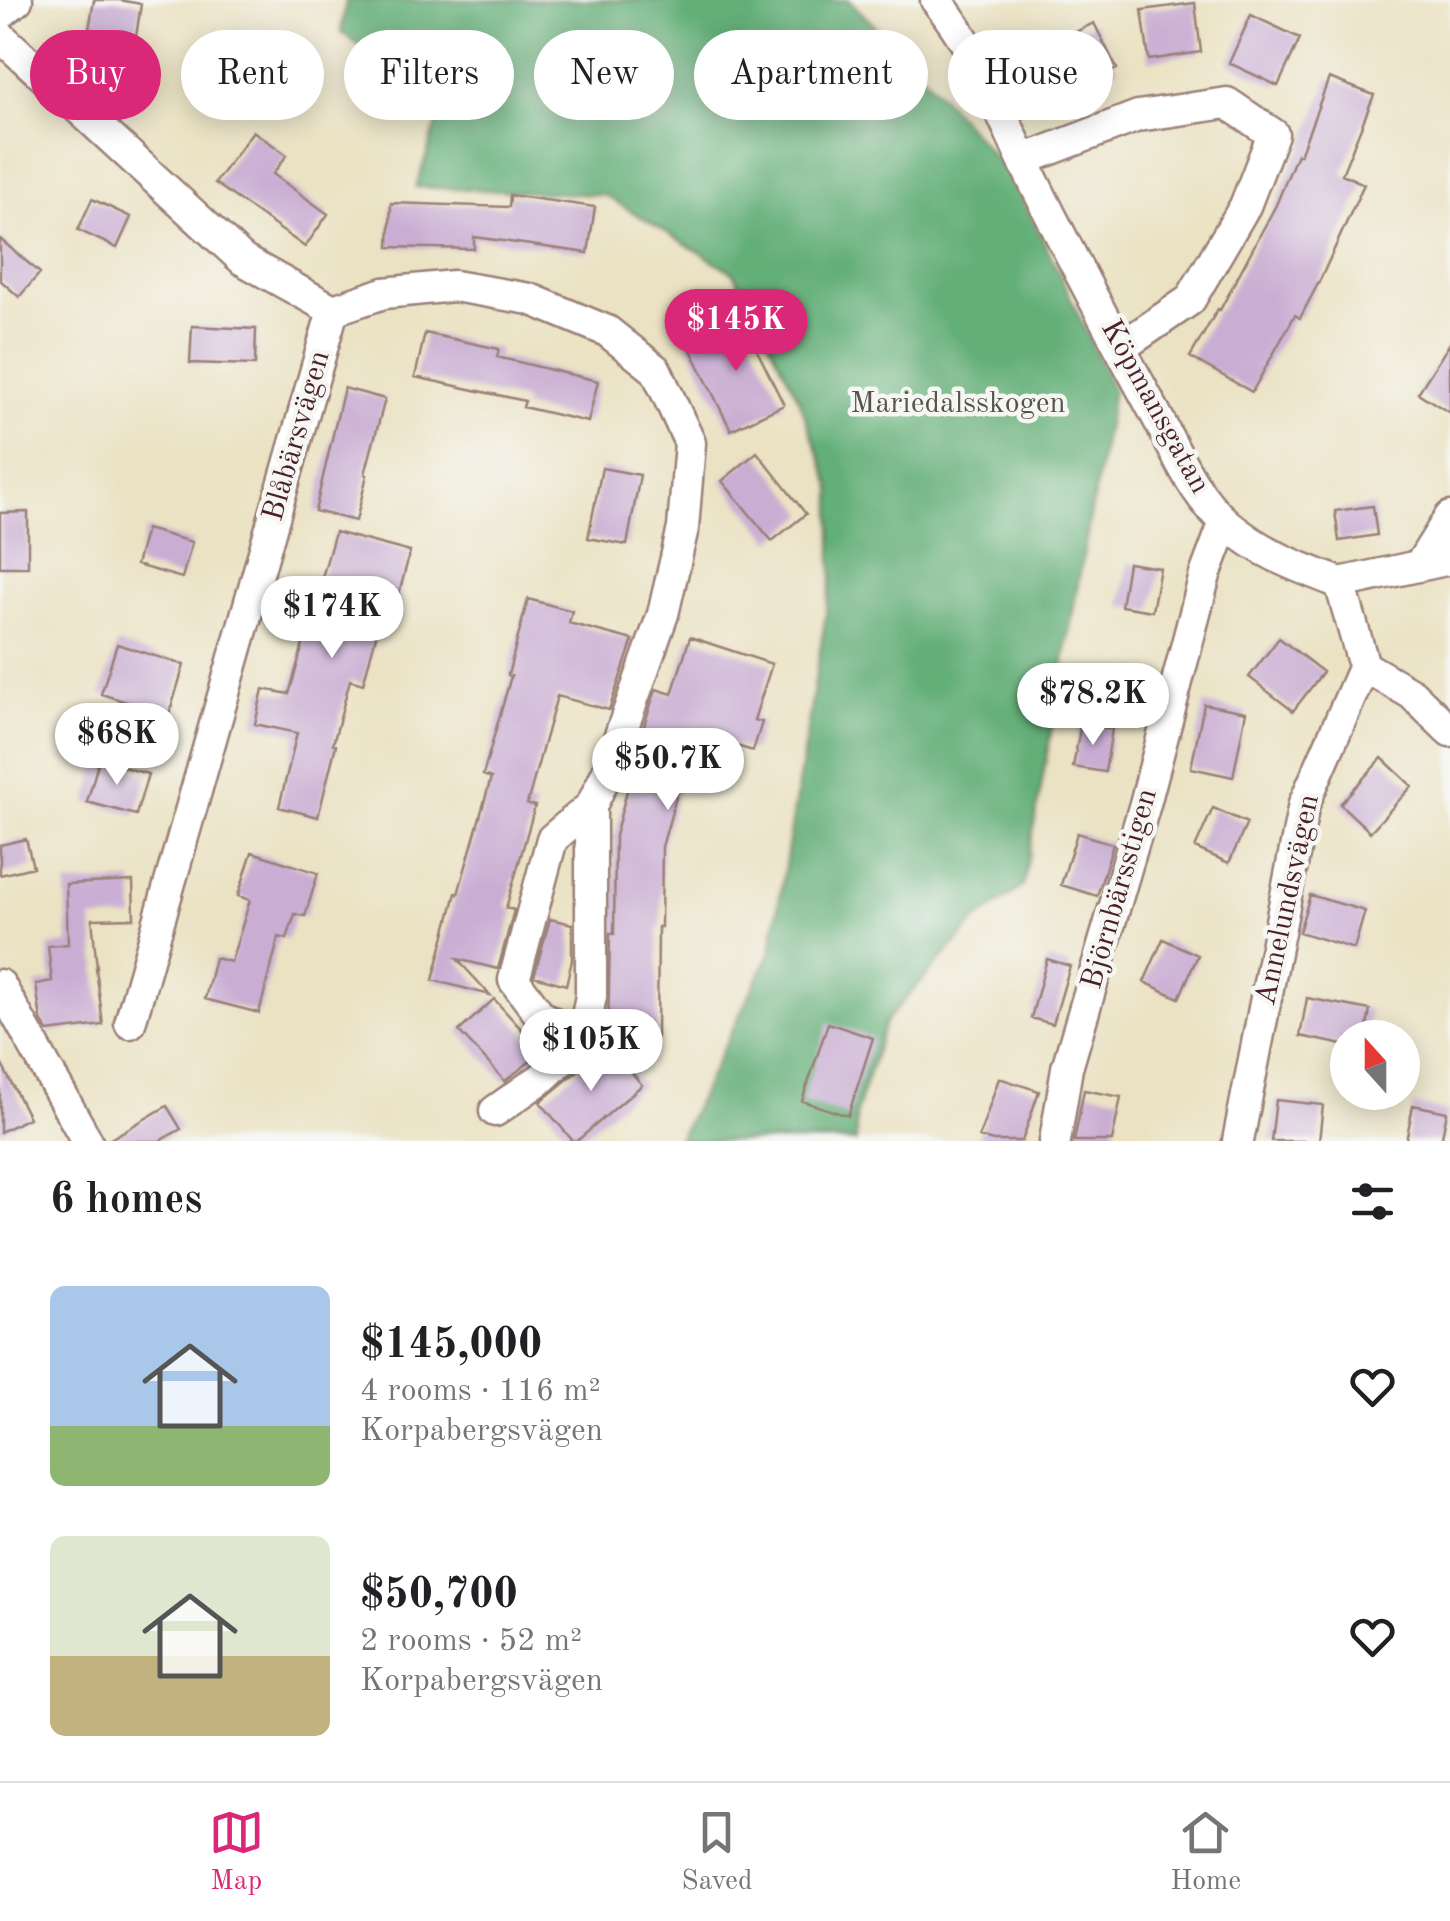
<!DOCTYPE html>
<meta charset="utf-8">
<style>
:root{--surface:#fff;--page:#f2f2f2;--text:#202124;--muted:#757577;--line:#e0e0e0;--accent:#db2777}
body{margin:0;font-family:"Old Standard TT",serif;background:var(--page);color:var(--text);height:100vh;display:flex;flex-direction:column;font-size:38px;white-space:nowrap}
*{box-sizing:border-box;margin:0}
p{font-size:32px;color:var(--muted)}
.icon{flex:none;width:55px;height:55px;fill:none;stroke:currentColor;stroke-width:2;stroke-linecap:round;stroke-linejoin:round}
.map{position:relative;height:1141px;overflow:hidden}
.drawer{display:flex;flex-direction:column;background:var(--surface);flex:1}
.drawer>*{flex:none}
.banner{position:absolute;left:30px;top:30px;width:1390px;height:90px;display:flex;gap:20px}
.needle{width:65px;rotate:339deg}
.fabs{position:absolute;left:1330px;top:1020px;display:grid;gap:20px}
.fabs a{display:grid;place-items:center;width:90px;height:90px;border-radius:50%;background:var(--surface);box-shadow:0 5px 25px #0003;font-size:50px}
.price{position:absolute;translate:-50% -85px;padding:0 22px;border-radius:35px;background:#fff;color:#222;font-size:32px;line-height:65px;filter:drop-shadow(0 2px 5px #0008)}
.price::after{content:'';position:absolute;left:50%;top:60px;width:30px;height:22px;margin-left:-15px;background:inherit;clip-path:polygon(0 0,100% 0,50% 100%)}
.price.selected{background:var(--accent);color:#fff}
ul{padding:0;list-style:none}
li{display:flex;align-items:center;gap:30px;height:250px;padding:0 50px}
li span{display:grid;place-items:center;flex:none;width:280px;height:200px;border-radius:15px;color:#555}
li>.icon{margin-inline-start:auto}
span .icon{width:120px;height:120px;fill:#fffc;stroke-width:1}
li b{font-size:42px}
h2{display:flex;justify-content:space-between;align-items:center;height:120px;padding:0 50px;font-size:42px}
.chip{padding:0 35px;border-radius:45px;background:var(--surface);box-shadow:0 5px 25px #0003;font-size:35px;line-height:90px}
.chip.selected{background:var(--accent);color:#fff}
.tab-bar{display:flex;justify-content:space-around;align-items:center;height:140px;border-top:2px solid var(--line);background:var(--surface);font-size:28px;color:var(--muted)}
.tab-bar a{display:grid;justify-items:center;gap:5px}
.tab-bar .selected{color:var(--accent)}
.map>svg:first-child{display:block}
.forest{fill:#63af78;stroke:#566752;stroke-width:2.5}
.building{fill:#c9add3}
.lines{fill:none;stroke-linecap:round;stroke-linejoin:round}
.street-casing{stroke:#9a8077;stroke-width:35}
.street{stroke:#fff;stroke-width:30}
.labels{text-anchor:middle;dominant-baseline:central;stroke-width:9;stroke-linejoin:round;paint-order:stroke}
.park-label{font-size:30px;fill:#585348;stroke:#f6f6f2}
.street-label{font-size:30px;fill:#4a1f2b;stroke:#f6f6f2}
</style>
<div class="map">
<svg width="1450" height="1141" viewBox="0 0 1450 1141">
<rect width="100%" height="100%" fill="#f6f6f2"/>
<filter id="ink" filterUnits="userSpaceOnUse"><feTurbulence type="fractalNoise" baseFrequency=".01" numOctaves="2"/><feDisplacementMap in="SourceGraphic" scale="20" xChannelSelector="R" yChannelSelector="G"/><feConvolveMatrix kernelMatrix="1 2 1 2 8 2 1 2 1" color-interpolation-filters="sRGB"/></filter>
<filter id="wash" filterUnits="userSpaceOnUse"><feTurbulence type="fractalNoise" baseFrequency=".0048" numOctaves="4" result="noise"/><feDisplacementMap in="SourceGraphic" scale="40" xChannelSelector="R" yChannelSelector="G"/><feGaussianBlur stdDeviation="2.25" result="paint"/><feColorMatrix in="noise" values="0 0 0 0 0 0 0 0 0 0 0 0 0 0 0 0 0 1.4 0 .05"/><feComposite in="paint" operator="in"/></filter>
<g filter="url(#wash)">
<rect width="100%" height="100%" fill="#ebe2c3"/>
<!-- forest -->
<path class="forest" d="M 346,0 L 849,0 L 915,66 L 1012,177 L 1058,270 L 1113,391 L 1023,886 L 977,920 L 885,1022 L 856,1113 L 856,1141 L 678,1141 L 771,951 L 832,577 L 832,489 L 798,397 L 734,273 L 604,195 L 416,187 L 446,97 L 405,80 L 341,32 Z"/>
<g id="blocks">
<!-- building -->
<path class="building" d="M 94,0 L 119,0 L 141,4 L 136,37 L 89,29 Z
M 1195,3 L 1201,52 L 1149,60 L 1142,10 Z
M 1251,15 L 1300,38 L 1278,86 L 1229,63 Z
M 1094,23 L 1117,69 L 1070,92 L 1047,46 Z
M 1329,78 L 1374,95 L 1342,174 L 1364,184 L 1321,278 L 1300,318 L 1295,315 L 1252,392 L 1190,357 L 1218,309 L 1220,310 L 1276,205 L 1297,154 L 1300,155 Z
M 253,131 L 287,155 L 273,174 L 328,214 L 305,247 L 215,183 Z
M 510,195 L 595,207 L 588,253 L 474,237 L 474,249 L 389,247 L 391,203 L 509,207 Z
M 92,199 L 131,217 L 117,248 L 78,230 Z
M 0,239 L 40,273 L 19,297 L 0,280 Z
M 741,318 L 784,405 L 731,430 L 688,344 Z
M 192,326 L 256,329 L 255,365 L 190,363 Z
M 425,333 L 499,349 L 497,357 L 598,381 L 588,422 L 523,407 L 525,401 L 415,377 Z
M 1450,343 L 1450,413 L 1418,393 Z
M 344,388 L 385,399 L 365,474 L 367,475 L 356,521 L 315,511 Z
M 757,452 L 806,514 L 772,541 L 722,481 Z
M 602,468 L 640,475 L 627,545 L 588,538 Z
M 1373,506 L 1377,535 L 1339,541 L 1335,511 Z
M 28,512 L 28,567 L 0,567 L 0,513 Z
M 146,529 L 192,542 L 182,578 L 136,565 Z
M 335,532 L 410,552 L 395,609 L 384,606 L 363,684 L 350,680 L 333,744 L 336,745 L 318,817 L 279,807 L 297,733 L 255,724 L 263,689 L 289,694 Z
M 1128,563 L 1160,568 L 1152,611 L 1121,606 Z
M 528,599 L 572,611 L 569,623 L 633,640 L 609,710 L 557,696 L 527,804 L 535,806 L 506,908 L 514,910 L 498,969 L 457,959 L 490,995 L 433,980 L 456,893 L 458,894 L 491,778 L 483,775 L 511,676 L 508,675 Z
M 690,637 L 772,664 L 754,720 L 762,722 L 753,751 L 694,733 L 662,847 L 661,927 L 658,927 L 657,1037 L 608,1037 L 610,933 L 614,934 L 615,836 L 646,719 L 656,689 L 672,694 Z
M 1279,638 L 1323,672 L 1293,711 L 1249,677 Z
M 117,644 L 184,665 L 169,715 L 101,694 Z
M 1204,704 L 1246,712 L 1233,777 L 1191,768 Z
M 1081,723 L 1112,729 L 1105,772 L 1073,767 Z
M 1382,758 L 1412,786 L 1370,832 L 1340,804 Z
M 99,760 L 148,774 L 136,815 L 87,802 Z
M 1213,808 L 1247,823 L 1229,863 L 1195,848 Z
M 1077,833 L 1113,844 L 1097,896 L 1061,885 Z
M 26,839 L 33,867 L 0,875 L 0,845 Z
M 252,852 L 318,873 L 305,916 L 295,914 L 287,939 L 279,937 L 259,1013 L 205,999 L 215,958 L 231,962 L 250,900 L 238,896 Z
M 133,881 L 134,918 L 92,919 L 97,968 L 96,968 L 103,1025 L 48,1032 L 41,1020 L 36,984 L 52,981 L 48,946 L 68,944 L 66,884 Z
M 1310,895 L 1365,911 L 1354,949 L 1299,932 Z
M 550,919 L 572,924 L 572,960 L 566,985 L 534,976 Z
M 1163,939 L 1198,955 L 1179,998 L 1144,982 Z
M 1047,959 L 1070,966 L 1053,1024 L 1031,1018 Z
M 1307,998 L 1370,1010 L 1365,1038 L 1348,1038 L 1348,1046 L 1300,1036 Z
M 494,999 L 542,1052 L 505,1081 L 459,1031 Z
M 828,1023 L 873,1038 L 848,1116 L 802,1101 Z
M 609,1045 L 642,1085 L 577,1141 L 573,1141 L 540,1102 Z
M 0,1061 L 29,1118 L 0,1132 Z
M 999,1078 L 1039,1091 L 1022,1141 L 993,1141 L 979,1137 Z
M 1084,1090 L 1121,1097 L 1112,1141 L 1074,1141 Z
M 1276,1100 L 1323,1105 L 1319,1141 L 1271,1141 Z
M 1413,1105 L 1447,1112 L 1441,1141 L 1406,1141 Z
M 167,1106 L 181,1129 L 159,1141 L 107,1141 Z"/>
</g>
</g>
<g filter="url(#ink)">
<use href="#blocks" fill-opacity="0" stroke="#9a8077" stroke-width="2.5"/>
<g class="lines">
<!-- street casing -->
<g class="street-casing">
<path id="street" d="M 936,0 C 975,47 997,105 1023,160 C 1064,244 1108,327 1153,409 C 1174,448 1193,495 1227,524 C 1262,554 1298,567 1340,583 L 1364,666 L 1412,694 L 1450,731
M 0,14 L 17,0
M 0,36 L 243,260 L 333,310 L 384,293 L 454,286 L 530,299 L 607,331 L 656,370 L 690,443 L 683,528 L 663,614 L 606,775 L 591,806 L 591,996 L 582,1041 L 542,1078 L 495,1111
M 1023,160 L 1138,116 L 1227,103 L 1273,134 L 1245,206 L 1190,300 L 1120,348
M 1420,565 L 1450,517
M 1340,583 L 1450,559
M 0,985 L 87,1141
M 130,1023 L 333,310
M 582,1041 L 540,1015 L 514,980 L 552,839 L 591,806
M 1055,1141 L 1067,1068 L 1145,804 L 1205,575 L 1225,522
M 1238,1141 L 1304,804 L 1364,666"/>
</g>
<!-- street -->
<use href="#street" class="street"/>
</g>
</g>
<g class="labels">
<!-- park labels -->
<g class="park-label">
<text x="958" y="404">Mariedalsskogen</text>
</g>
<!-- street labels -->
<g class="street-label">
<text transform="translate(1155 407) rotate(61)">Köpmansgatan</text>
<text transform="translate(297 436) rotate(-74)">Blåbärsvägen</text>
<text transform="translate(1120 889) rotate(-74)">Björnbärsstigen</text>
<text transform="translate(1288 900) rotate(-78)">Annelundsvägen</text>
</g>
</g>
</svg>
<div class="fabs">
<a><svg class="needle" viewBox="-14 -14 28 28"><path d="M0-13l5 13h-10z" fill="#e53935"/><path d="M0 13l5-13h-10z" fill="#757577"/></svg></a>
</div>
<b class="price selected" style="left:736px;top:374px">$145K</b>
<b class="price" style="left:332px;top:661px">$174K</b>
<b class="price" style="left:1093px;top:748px">$78.2K</b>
<b class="price" style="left:117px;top:788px">$68K</b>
<b class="price" style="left:668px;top:813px">$50.7K</b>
<b class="price" style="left:591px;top:1094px">$105K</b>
<div class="banner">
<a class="chip selected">Buy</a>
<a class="chip">Rent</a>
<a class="chip">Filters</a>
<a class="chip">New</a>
<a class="chip">Apartment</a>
<a class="chip">House</a>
</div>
</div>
<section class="drawer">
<h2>6 homes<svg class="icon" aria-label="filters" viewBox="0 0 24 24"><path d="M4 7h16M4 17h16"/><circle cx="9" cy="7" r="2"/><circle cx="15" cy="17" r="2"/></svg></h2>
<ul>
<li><span style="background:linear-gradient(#a9c7e8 70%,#8fb573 0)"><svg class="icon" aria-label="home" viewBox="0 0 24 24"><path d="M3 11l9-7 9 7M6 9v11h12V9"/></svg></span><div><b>$145,000</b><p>4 rooms · 116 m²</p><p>Korpabergsvägen</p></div><svg class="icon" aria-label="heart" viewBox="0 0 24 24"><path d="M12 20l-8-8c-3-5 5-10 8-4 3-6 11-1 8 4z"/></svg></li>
<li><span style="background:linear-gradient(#dfe7d0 60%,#c2b280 0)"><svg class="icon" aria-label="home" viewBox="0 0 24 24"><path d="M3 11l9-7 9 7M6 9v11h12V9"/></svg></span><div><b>$50,700</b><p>2 rooms · 52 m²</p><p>Korpabergsvägen</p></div><svg class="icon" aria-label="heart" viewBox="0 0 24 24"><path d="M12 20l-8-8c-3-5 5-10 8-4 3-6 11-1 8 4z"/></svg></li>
</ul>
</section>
<nav class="tab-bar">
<a class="selected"><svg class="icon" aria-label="map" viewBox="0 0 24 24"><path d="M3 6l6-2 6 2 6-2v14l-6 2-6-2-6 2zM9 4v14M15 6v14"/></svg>Map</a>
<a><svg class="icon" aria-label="saved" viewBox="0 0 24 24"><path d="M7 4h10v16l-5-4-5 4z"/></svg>Saved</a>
<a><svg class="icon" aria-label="home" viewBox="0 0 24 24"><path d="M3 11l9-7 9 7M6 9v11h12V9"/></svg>Home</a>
</nav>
